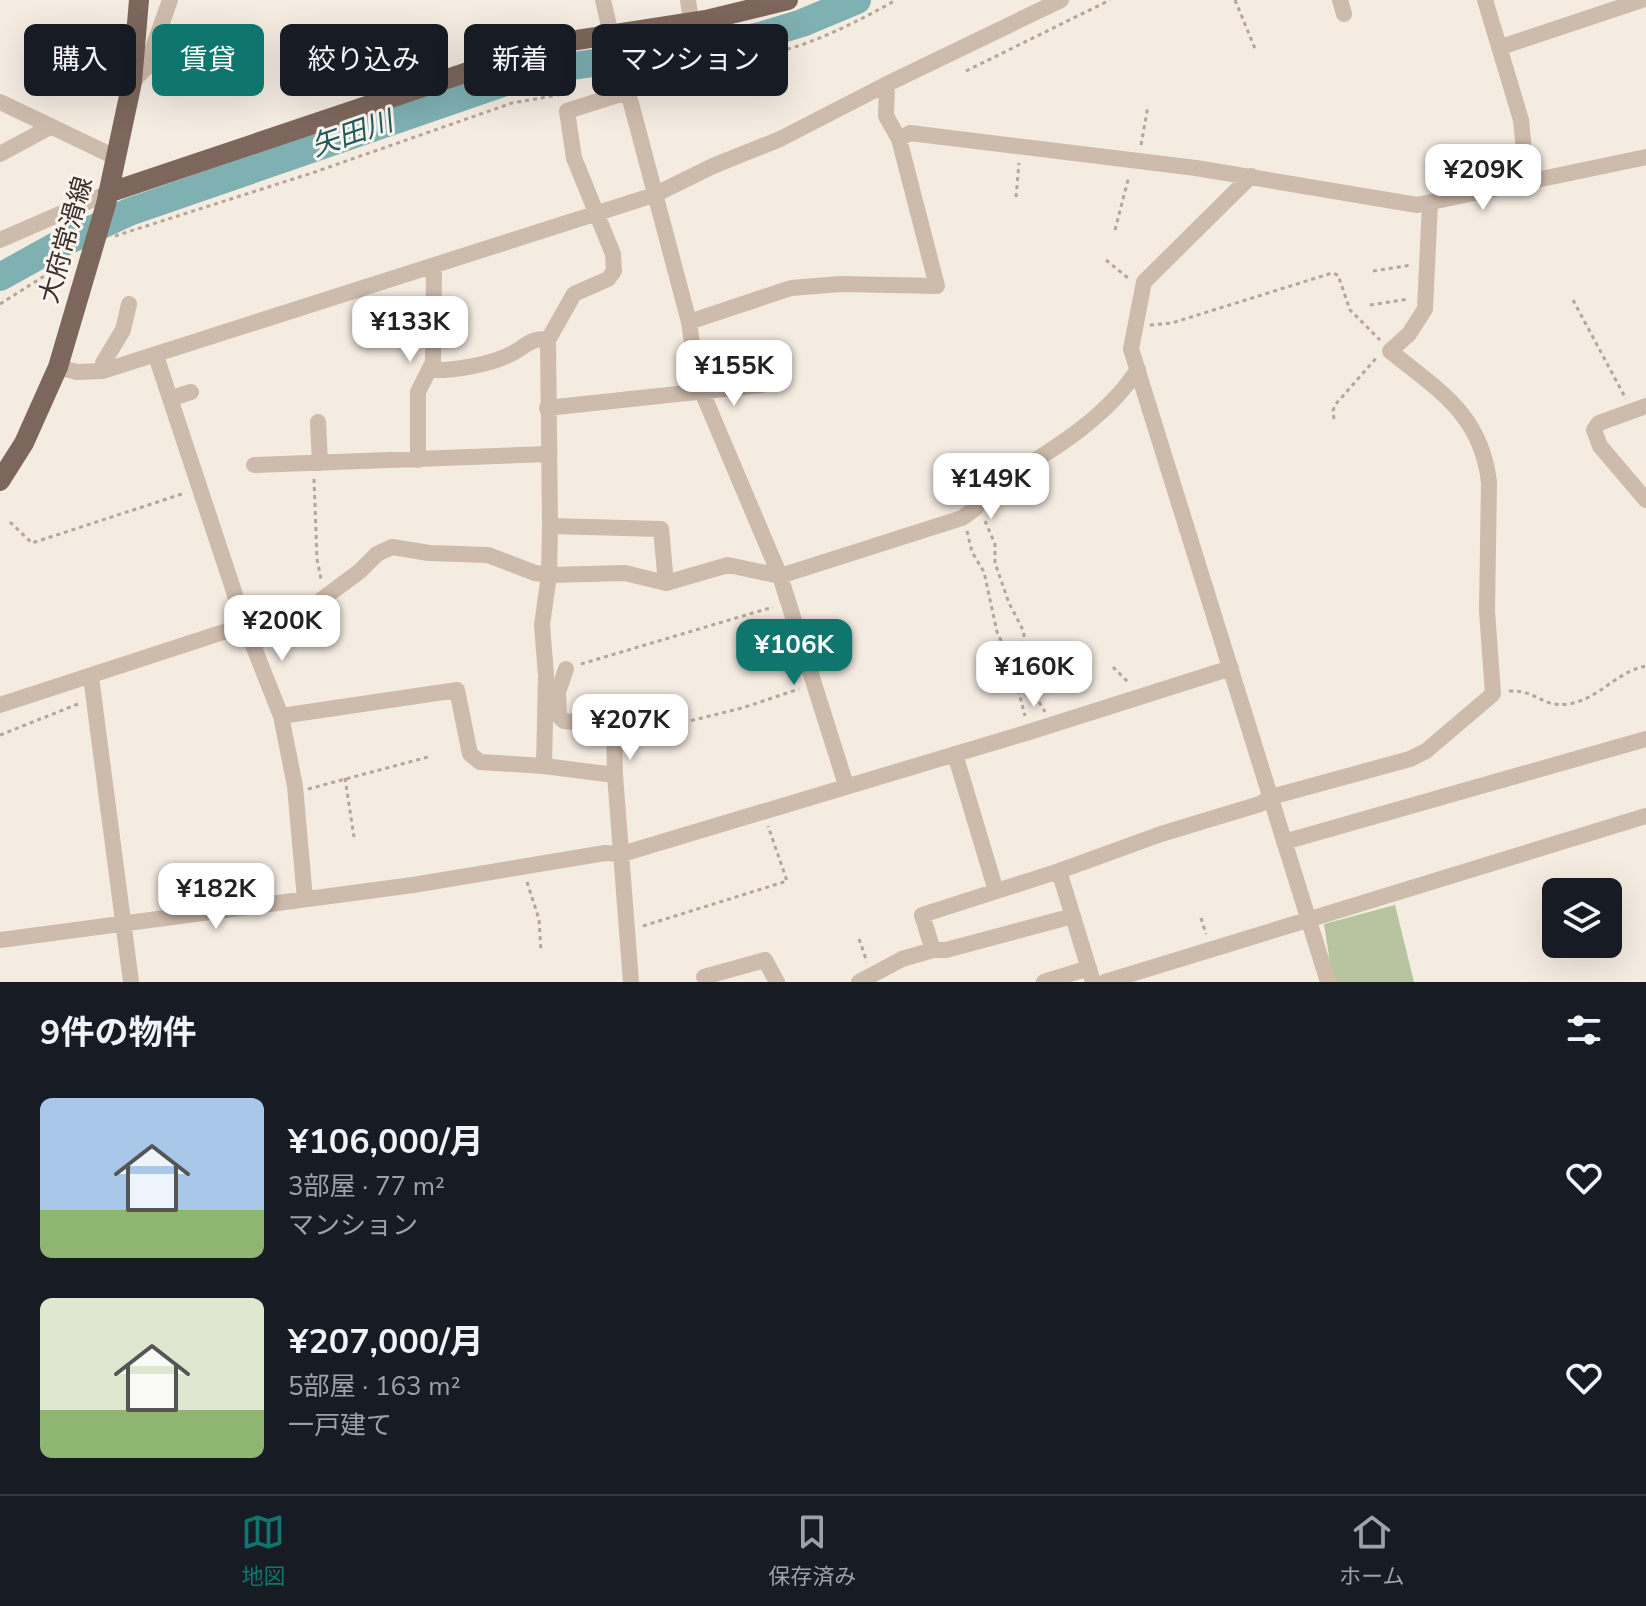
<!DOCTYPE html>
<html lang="ja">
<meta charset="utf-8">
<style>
:root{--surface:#171b24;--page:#242831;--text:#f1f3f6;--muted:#9ea1a6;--line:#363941;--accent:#0f766e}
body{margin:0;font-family:"Nunito Sans","Noto Sans JP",sans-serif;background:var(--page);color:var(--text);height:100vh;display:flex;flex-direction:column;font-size:30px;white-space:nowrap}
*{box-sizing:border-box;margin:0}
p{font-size:26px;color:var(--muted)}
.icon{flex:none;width:44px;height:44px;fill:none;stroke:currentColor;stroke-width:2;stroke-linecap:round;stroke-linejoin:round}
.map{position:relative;height:982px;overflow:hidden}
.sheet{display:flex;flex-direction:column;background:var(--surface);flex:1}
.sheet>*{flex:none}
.hud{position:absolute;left:24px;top:24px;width:800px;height:72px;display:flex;gap:16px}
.buttons{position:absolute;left:1542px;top:878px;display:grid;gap:16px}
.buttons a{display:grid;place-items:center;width:80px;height:80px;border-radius:12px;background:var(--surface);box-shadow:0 8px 32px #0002;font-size:40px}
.price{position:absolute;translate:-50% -68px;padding:0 18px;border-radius:16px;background:#fff;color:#222;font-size:26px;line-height:52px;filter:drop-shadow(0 2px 4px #0008)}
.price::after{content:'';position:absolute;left:50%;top:48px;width:24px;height:18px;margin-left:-12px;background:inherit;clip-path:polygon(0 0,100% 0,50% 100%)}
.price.active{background:var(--accent);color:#fff}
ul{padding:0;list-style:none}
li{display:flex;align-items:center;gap:24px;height:200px;padding:0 40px}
li span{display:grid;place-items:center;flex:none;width:224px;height:160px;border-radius:12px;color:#555}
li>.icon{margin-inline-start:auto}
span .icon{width:96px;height:96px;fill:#fffc;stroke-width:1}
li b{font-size:34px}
h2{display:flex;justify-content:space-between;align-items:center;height:96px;padding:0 40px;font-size:34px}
.pill{padding:0 28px;border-radius:12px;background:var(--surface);box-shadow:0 8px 32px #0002;font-size:28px;line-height:72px}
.pill.active{background:var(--accent);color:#fff}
.dock{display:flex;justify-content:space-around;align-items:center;height:112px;border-top:2px solid var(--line);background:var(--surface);font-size:22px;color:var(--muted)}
.dock a{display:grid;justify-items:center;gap:4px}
.dock .active{color:var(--accent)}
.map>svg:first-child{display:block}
.green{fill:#b8c4a0}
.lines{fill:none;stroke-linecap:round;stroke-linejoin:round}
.river{stroke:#7fb0b2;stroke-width:28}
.path{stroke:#b9a596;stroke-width:3;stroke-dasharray:4 4;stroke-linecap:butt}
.minor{stroke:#cdbbac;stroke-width:16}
.major{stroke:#7d675c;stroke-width:20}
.labels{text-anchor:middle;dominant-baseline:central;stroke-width:6;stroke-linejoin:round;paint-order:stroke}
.street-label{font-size:26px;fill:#3b302b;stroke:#fbf5ee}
.water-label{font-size:28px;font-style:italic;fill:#1f5a5e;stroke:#fbf5ee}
</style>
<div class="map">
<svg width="1646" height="982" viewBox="0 0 1646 982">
<rect width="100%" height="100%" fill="#f4ebe1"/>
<!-- green -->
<path class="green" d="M 1395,905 L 1414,982 L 1333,982 L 1324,924 Z"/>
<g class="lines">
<!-- river -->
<path class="river" d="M 0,277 L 54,247 L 129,212 L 537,71 L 708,47 L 760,36 L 802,23 L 857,0"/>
<!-- path -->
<path class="path" d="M 1235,0 L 1256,51
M 966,71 L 1110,0
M 638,78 C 693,69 748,62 801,45 C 835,33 866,17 896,0
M 1141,145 L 1148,106
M 1016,197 L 1019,163
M 1115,230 L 1129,176
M 115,236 L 312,173 L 512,103 L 564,94
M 1106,260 L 1128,278
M 1373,271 L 1412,265
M 1573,300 L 1626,399
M 0,304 L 49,273 L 68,271
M 1370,305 L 1409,299
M 1150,325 L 1172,323 L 1332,273 L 1338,275 L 1350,310 L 1380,340
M 1334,419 L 1333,411 L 1335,405 L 1378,356
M 314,479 L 317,559 L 321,579
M 985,521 L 995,544 L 995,563 L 1009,603 L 1024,632 L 1023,654 L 1035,695 L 1045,712
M 10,522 L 32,543 L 185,493
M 967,531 L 972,552 L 984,572 L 997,632 L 1011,662 L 1025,716
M 581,664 L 773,607
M 1113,667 L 1130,684
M 1509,691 C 1538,690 1542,708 1568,704 C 1598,700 1617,671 1646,666
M 0,735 L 78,704
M 629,736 L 742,708 L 799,689
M 345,778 L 354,837
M 308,789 L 428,757
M 527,882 L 539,919 L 541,952
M 1201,918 L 1206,934
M 643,926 L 787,881 L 768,826
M 859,939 L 867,962"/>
<!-- minor -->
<path class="minor" d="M 603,0 L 621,78 L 631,103 L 689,322 L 697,380 L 780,576 L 846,785
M 688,0 L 691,22
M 1340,0 L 1344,14
M 1485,0 L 1521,120 L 1527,182
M 1501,47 L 1642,0
M 132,82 L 146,68 L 170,0
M 887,84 L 886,116 L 899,139 L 910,133 L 1196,168 L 1417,205 L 1646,157
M 0,102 L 115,157
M 0,154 L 50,127
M 1251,176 L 1144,282 L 1131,349 L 1328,982
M 0,240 L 108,193
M 689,322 L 791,288 L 841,284 L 937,286 L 899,139
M 156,356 L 245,625 L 281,716 L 295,786 L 305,899
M 58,367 L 77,372 L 103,371 L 654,195 L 713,166 L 780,139 L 887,84 L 1061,0
M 429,370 C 454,371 490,365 513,353 C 524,347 534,336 548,340
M 103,371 L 103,363 L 123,330 L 129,304
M 172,398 L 191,392
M 1646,406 L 1599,423 L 1594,430 L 1600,446 L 1646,500
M 547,408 L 761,385
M 318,422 L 320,463
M 418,460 L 418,392 L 433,362 L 434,266
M 254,465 L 548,454
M 550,526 L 661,529 L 666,583
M 566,669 L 558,692 L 559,716 L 564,721 L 614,726 L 615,775
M 91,677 L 131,982
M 0,705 L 245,625 L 301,615 L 360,571 L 377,554 L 392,547 L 429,553 L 488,555 L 535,573 L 549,575 L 625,573 L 666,583 L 728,565 L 780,576 L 962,518 L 976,508 L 975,498 C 1032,461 1101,427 1138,369
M 281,716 L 457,690 L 470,754 L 480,762 L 544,766 L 615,775 L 631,982
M 955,754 L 996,891
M 544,766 L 546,675 L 542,625 L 549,575 L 550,526 L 548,340 L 574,294 L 608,279 L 614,271 L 613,254 L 574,158 L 567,111 L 627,92
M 1284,842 L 1646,739
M 1059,871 L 1161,834 L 1260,804 L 1271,797 L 1410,759 L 1426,751 L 1493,694 L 1487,611 L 1489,482 C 1481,414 1439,391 1390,351 L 1409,334 L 1425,309 L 1430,203
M 0,940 L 413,885 L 605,853 L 622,854 L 1029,732 L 1231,668
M 933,950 L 946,950 L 1073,916
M 707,982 L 704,977 L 765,960 L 777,982
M 859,982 L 902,959 L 933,950 L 922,915 L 1059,871 L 1093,982
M 1044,982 L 1089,968
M 1105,982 L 1646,816"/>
<!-- major -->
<path class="major" d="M 108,193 L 551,44 L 706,20 L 788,0
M 0,481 L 24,443 L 58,367 L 106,204 L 132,82 L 139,0"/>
</g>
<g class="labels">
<!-- street labels -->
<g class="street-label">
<text transform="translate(66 240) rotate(-74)">大府常滑線</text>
</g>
<!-- water labels -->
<g class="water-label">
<text transform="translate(352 134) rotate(-19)">矢田川</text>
</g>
</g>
</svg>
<div class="buttons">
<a><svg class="icon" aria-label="layers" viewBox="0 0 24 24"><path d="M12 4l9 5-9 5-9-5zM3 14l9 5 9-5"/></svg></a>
</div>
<b class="price" style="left:1483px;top:212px">¥209K</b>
<b class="price" style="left:410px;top:364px">¥133K</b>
<b class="price" style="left:734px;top:408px">¥155K</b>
<b class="price" style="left:991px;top:521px">¥149K</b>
<b class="price" style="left:282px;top:663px">¥200K</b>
<b class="price active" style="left:794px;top:687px">¥106K</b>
<b class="price" style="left:1034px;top:709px">¥160K</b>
<b class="price" style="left:630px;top:762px">¥207K</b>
<b class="price" style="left:216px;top:931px">¥182K</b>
<div class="hud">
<a class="pill">購入</a>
<a class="pill active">賃貸</a>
<a class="pill">絞り込み</a>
<a class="pill">新着</a>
<a class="pill">マンション</a>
</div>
</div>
<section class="sheet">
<h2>9件の物件<svg class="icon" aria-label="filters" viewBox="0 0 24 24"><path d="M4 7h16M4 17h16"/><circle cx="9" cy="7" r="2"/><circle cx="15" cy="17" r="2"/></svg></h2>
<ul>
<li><span style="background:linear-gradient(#a9c7e8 70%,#8fb573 0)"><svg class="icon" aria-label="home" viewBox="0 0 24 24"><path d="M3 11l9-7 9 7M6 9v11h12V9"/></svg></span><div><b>¥106,000/月</b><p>3部屋 · 77 m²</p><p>マンション</p></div><svg class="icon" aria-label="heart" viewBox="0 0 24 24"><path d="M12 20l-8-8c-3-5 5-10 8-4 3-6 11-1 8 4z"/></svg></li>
<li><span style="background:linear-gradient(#dfe7d0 70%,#8fb573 0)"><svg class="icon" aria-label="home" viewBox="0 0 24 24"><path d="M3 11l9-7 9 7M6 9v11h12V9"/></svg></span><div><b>¥207,000/月</b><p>5部屋 · 163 m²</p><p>一戸建て</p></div><svg class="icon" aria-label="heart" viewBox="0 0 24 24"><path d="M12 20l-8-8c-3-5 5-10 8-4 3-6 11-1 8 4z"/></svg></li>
</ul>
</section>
<nav class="dock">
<a class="active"><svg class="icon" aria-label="map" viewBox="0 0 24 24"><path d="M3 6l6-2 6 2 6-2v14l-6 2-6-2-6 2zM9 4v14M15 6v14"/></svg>地図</a>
<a><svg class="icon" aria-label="saved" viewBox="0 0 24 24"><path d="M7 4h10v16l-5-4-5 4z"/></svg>保存済み</a>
<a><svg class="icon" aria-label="home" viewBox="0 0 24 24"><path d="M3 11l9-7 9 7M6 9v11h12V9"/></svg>ホーム</a>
</nav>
